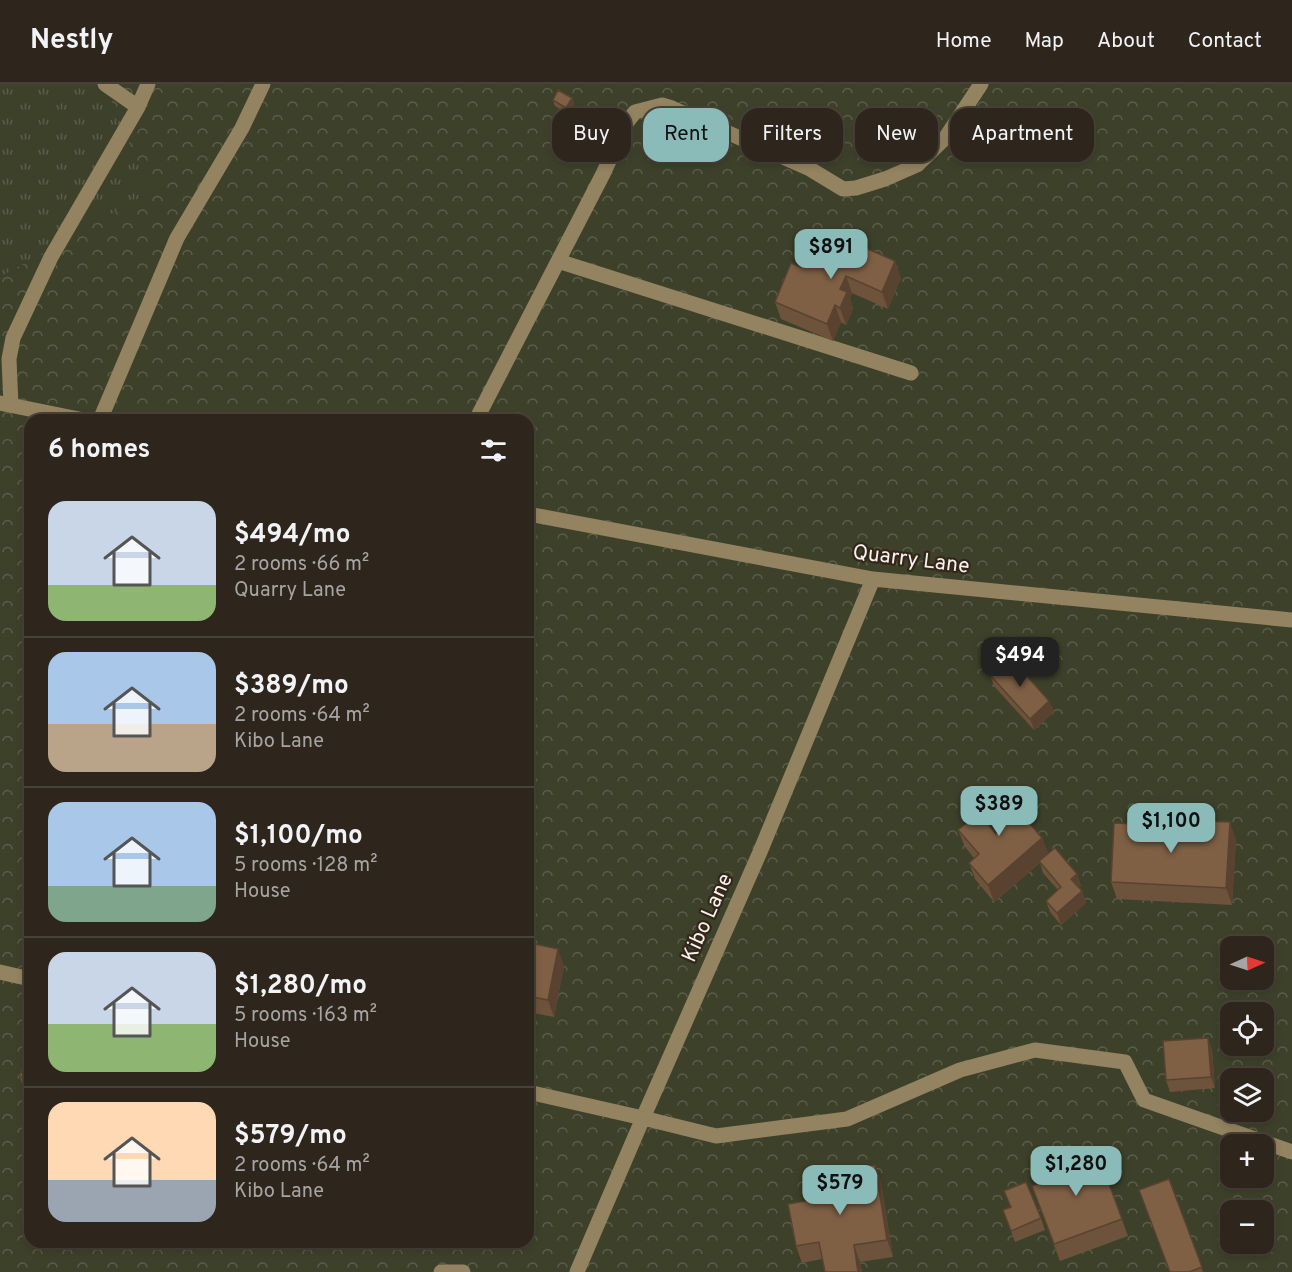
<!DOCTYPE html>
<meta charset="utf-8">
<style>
:root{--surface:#2e251c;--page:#3a3129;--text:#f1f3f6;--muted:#a7a5a3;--line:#49423b;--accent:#8bbbb9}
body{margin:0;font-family:Overpass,sans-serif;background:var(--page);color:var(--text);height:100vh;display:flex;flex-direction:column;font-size:22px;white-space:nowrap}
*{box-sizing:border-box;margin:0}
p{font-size:20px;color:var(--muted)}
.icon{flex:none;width:33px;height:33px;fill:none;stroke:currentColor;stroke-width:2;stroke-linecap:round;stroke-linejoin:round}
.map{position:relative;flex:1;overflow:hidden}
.panel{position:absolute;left:24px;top:330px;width:510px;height:834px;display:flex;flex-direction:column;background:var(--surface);border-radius:18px;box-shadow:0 3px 9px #0003,0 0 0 2px var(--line)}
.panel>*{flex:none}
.top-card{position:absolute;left:552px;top:24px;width:570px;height:54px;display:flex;gap:12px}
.needle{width:39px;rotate:87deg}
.fabs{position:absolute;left:1220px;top:852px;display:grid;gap:12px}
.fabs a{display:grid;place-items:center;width:54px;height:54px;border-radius:12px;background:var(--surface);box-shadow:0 3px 9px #0003,0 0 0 2px var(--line);font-size:30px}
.price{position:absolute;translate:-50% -51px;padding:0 14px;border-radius:12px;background:var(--accent);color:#111;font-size:20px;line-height:39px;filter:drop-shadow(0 2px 3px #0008)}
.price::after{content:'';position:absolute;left:50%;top:36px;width:18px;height:14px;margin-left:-9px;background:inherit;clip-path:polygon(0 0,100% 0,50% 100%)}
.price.active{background:#222;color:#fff}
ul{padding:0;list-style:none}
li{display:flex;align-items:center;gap:18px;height:150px;padding:0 24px}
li+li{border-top:2px solid var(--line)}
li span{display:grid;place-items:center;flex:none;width:168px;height:120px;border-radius:18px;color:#555}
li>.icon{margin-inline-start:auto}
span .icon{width:72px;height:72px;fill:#fffc;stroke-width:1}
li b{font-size:26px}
h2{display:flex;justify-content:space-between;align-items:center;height:72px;padding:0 24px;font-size:26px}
.pill{padding:0 21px;border-radius:18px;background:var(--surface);box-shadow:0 3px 9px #0003,0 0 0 2px var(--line);font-size:21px;line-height:54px}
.pill.active{background:var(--accent);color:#111}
header{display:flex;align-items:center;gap:36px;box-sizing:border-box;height:84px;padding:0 30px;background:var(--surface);border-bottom:2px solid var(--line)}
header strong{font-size:28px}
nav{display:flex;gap:33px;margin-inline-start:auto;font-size:21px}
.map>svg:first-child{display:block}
.grass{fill:url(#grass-tufts)}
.forest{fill:url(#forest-crowns);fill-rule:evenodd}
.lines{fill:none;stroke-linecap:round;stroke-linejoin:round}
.minor{stroke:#938360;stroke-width:15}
.wall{fill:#6d533b}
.shaded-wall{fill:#594330}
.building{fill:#7f6045;stroke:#594330;stroke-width:1.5}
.labels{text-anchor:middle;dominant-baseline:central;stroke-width:4.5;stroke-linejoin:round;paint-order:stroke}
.street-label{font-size:21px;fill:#fbf3eb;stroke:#33271c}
</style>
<header>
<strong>Nestly</strong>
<nav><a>Home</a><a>Map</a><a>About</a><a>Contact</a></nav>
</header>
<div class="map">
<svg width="1292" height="1188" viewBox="0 0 1292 1188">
<defs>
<pattern id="grass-tufts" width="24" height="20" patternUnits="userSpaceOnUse" patternTransform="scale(1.5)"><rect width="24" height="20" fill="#3e412a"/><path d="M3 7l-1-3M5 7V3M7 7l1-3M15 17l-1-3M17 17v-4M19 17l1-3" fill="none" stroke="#5b5d49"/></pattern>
<pattern id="forest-crowns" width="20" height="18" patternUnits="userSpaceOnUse" patternTransform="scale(1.5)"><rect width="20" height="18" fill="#3e412a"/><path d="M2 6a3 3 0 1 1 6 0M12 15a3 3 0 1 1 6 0" fill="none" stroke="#5b5d49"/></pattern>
</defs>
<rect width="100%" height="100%" fill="#3e3126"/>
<!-- grass -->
<path class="grass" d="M 0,0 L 104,0 L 150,108 L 0,193 Z"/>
<!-- forest -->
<path class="forest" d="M 104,0 L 1292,0 L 1292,1188 L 0,1188 L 0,193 L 150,108 ZM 30,336 L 528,336 L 528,1158 L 30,1158 ZM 1230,862 L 1263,862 L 1263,896 L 1230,896 ZM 1230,928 L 1263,928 L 1263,962 L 1230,962 ZM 1230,994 L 1263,994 L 1263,1028 L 1230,1028 ZM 1230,1060 L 1263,1060 L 1263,1094 L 1230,1094 ZM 1230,1126 L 1263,1126 L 1263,1160 L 1230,1160 Z"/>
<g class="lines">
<!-- minor -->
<path class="minor" d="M 105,0 L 138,23
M 558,177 L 911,289
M 0,319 L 84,336
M 11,321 L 9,275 L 13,254 L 51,173 L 138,23 L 148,0
M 100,336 L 177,154 L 242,44 L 263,0
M 476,336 L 603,90 L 627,38 L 635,28 L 662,21 L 672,24 L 810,85 L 843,105 L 856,104 L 885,95 L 917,81 L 946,53 L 981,0
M 528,430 L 873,495 L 1292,536
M 0,888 L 30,895
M 528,1008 L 643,1034 L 716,1052 L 847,1035 L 960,986 L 1035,966 L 1125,978 L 1144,1016 L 1292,1068
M 441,1188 L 463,1188
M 577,1188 L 643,1034 L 760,768 L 873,495"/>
</g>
<!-- wall -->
<path class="wall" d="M 572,14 L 574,20 L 568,30 L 555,22 L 553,16 Z
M 846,179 L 901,194 L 888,225 L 852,209 L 850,214 L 853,225 L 846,241 L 841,238 L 833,257 L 781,235 L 775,218 L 801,183 Z
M 990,591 L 1049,617 L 1054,628 L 1034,646 L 994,602 Z
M 981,720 L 1042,754 L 1048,770 L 1077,790 L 1081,802 L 1079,803 L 1082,807 L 1086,819 L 1061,841 L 1050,828 L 1046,817 L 1058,806 L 1043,789 L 1040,779 L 994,818 L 975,795 L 969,779 L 974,774 L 965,763 L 958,746 L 996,750 L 998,749 L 987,737 Z
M 1236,755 L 1232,821 L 1117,815 L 1111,798 Z
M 528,869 L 564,882 L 554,933 L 528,928 Z
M 1212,965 L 1215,1004 L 1170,1008 L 1166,996 Z
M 30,977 L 30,1008 L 23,1003 L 19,991 Z
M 1099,1073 L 1128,1152 L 1060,1177 L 1032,1102 L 1059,1092 L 1078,1081 Z
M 875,1081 L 881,1098 L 893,1173 L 860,1178 L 862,1188 L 825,1188 L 822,1175 L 802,1179 L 796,1162 L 812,1116 Z
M 1169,1095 L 1203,1188 L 1170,1188 Z
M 1003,1126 L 1041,1134 L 1045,1146 L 1015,1158 Z"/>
<!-- shaded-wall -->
<path class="shaded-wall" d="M 572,14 L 574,20 L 568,30 L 566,24 Z
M 895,177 L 901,194 L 888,225 L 882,208 Z
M 846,192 L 852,209 L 850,214 L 853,225 L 846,241 L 840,224 L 840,205 Z
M 835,221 L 841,238 L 833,257 L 827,240 Z
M 1049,617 L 1054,628 L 1034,646 L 1030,635 Z
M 1230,738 L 1236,755 L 1232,821 L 1226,804 Z
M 1042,754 L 1049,771 L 994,818 L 988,801 Z
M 1077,790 L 1081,802 L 1075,806 L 1071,795 Z
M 1082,807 L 1086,819 L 1061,841 L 1057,829 Z
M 558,865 L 564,882 L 554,933 L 548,916 Z
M 1208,954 L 1212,965 L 1215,1004 L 1211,993 Z
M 875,1081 L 881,1098 L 893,1173 L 887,1156 Z
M 854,1161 L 860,1178 L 862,1188 L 858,1188 Z"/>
<!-- building -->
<path class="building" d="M 558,6 L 572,14 L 566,24 L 553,16 Z
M 854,159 L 895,177 L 882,208 L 846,192 L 840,205 L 847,208 L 840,224 L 835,221 L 827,240 L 775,218 L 791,179 L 801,183 L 809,163 L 846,179 Z
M 1010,573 L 1049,617 L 1030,635 L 990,591 Z
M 999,704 L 1042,754 L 988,801 L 969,779 L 979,770 L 958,746 L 979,729 L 996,750 L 1002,744 L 981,720 Z
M 1197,737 L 1230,738 L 1226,804 L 1111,798 L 1114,739 L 1197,743 Z
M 1055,764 L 1077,790 L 1071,795 L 1082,807 L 1057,829 L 1046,817 L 1061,803 L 1039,777 Z
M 530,859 L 558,865 L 548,916 L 528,912 L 528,869 Z
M 1208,954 L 1211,993 L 1166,996 L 1163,957 Z
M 30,977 L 30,1001 L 19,991 L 22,988 L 21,986 Z
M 1070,1060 L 1078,1081 L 1099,1073 L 1122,1135 L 1054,1160 L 1032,1102 L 1059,1092 L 1050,1068 Z
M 875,1081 L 887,1156 L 854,1161 L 858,1188 L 825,1188 L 819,1158 L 796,1162 L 788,1120 L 812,1116 L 808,1093 Z
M 1169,1095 L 1202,1183 L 1189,1188 L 1170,1188 L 1139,1106 Z
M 1026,1098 L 1041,1134 L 1011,1147 L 1003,1126 L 1011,1123 L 1004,1107 Z"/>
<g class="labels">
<!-- street labels -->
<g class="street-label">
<text transform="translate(911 476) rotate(7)">Quarry Lane</text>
<text transform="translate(708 834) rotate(-66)">Kibo Lane</text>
</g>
</g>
</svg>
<div class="fabs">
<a><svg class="needle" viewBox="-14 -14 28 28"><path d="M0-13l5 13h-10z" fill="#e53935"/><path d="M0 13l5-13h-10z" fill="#a7a5a3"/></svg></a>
<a><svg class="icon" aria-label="locate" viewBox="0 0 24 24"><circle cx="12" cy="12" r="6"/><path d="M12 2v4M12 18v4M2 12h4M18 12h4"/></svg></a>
<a><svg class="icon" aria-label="layers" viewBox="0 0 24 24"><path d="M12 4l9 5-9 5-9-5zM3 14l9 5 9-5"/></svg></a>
<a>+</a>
<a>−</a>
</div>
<b class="price" style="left:831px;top:196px">$891</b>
<b class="price active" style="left:1020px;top:604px">$494</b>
<b class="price" style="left:999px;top:753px">$389</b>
<b class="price" style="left:1171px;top:770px">$1,100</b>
<b class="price" style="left:1076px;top:1113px">$1,280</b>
<b class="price" style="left:840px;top:1132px">$579</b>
<div class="top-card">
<a class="pill">Buy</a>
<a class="pill active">Rent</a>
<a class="pill">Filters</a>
<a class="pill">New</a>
<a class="pill">Apartment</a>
</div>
<section class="panel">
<h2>6 homes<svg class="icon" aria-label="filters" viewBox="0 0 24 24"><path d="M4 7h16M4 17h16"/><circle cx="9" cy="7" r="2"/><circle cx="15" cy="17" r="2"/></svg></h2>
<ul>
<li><span style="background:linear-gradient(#c9d6e8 70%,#8fb573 0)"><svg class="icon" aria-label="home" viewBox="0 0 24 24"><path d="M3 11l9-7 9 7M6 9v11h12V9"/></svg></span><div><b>$494/mo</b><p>2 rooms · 66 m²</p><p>Quarry Lane</p></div></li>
<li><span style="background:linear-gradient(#a9c7e8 60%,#b9a48a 0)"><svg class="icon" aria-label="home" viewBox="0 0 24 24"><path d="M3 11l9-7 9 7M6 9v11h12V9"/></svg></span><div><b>$389/mo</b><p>2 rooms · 64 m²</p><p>Kibo Lane</p></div></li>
<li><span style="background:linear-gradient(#a9c7e8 70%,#7fa58c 0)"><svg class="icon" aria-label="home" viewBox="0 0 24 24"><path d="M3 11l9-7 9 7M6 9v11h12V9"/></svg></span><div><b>$1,100/mo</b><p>5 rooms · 128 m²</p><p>House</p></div></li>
<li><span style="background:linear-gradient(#c9d6e8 60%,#8fb573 0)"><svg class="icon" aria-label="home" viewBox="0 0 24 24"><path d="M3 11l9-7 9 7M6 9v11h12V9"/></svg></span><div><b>$1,280/mo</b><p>5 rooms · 163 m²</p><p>House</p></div></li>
<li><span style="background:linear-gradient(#ffd9b3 65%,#9aa5b1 0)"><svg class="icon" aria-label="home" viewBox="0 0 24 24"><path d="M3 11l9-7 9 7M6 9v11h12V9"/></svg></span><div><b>$579/mo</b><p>2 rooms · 64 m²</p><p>Kibo Lane</p></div></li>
</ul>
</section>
</div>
